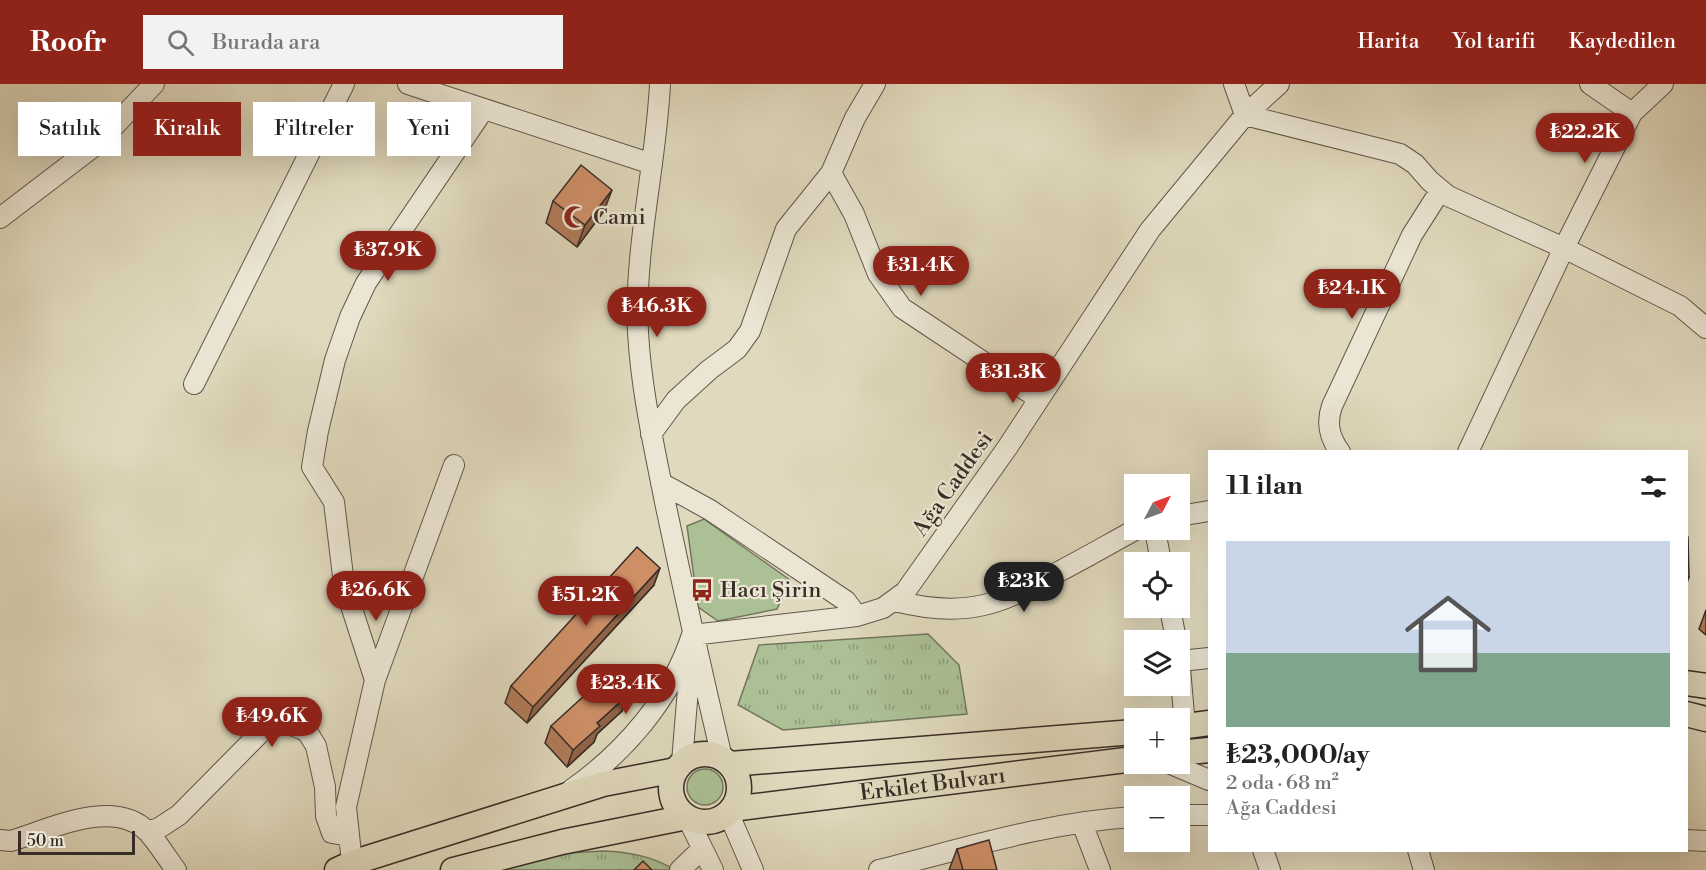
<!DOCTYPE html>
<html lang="tr">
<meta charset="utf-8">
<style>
:root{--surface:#fff;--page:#f2f2f2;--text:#222;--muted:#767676;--line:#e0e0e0;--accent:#8f2418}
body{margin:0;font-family:"Libre Bodoni",serif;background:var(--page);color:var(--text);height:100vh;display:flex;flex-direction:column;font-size:22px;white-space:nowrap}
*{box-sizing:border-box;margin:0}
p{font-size:20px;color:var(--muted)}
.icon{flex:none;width:33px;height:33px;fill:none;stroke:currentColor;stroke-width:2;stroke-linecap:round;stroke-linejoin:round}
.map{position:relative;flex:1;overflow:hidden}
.panel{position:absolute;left:1208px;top:366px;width:480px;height:402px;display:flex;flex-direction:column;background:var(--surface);border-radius:0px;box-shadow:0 6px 24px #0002}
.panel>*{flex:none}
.guide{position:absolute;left:18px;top:18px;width:570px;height:54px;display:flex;gap:12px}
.needle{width:39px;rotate:49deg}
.buttons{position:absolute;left:1124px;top:390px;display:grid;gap:12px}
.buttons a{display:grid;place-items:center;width:66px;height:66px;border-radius:0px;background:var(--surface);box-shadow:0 6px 24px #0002;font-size:30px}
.scale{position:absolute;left:18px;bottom:15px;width:117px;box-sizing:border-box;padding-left:6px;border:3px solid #382c26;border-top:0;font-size:16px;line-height:21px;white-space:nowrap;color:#382c26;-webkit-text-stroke:4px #ebe6d4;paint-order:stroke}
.price{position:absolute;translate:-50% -51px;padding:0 14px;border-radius:21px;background:var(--accent);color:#fff;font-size:20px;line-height:39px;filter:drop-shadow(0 2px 3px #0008)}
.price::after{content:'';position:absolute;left:50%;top:36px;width:18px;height:14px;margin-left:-9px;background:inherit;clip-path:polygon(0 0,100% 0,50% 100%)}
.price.on{background:#222;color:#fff}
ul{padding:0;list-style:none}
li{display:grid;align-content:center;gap:12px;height:318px;padding:0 18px}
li+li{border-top:2px solid var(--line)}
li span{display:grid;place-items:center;height:186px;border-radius:0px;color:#555}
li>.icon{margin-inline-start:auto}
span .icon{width:108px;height:108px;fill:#fffc;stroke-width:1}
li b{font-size:26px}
h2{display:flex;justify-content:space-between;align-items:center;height:72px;padding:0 18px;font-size:26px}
.chip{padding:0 21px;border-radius:0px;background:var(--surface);box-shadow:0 6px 24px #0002;font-size:21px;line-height:54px}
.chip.on{background:var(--accent);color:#fff}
header{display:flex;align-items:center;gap:36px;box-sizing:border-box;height:84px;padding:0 30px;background:var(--accent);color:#fff}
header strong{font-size:28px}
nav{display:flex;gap:33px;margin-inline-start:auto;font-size:21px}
.search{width:420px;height:54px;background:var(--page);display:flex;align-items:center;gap:15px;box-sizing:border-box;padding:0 21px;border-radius:0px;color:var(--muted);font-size:22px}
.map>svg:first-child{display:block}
.grass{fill:#acc096;stroke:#72765e;stroke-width:1.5}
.park{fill:url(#park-tufts);stroke:#72765e;stroke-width:1.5}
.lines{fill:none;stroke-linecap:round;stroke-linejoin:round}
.minor-casing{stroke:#62574c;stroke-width:22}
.major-casing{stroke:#382c26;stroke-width:27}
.minor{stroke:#ebe6d4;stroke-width:20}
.major{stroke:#e0d9bd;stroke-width:24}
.wall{fill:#b17b59;stroke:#382c26;stroke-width:1.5}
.shaded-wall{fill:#906448;stroke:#382c26;stroke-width:1.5}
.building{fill:#ce8f67;stroke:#382c26;stroke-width:1.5}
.labels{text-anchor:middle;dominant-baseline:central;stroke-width:4.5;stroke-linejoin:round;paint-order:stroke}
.poi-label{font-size:22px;fill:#382c26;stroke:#ebe6d4;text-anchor:start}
.street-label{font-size:22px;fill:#382c26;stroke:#ebe6d4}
</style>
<header>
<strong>Roofr</strong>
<div class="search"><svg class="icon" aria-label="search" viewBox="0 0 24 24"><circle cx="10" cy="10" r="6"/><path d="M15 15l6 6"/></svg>Burada ara</div>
<nav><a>Harita</a><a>Yol tarifi</a><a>Kaydedilen</a></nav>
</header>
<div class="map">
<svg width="1706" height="786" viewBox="0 0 1706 786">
<defs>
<pattern id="park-tufts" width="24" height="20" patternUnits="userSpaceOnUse" patternTransform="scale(1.5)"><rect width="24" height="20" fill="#acc096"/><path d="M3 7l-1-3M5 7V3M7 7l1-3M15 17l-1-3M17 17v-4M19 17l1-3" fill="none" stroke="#8d9c7a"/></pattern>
</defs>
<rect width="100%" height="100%" fill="#e0d9bd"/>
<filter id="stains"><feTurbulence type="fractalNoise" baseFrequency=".00333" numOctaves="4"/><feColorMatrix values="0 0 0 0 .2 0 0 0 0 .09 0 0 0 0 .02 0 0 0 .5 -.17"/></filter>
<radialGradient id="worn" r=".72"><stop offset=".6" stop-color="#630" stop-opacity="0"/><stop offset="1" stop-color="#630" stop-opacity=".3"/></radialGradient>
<!-- grass -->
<path class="grass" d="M 704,435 L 790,496 L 777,525 L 718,537 L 698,523 L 687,442 Z
M687 703a18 18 0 1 1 36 0a18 18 0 1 1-36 0Z"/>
<!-- park -->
<path class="park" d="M 928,550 L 959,581 L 967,630 L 783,646 L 738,621 L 759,561 Z
M 603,767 C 629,768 652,772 675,786 L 500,786 L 567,769 Z"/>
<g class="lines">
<!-- minor casing -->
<g class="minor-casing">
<path id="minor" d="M 408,0 L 652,80
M 660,0 C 656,83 634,164 638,248 C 641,305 654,362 665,418 C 683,504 702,589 722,674
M 1234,0 L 1245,31 L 1400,70 L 1415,80 L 1430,97 L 1448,112 L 1564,164 L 1680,222 L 1706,244
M 1632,29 L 1663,0
M 831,89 L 854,130 L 878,190 L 902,224 L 1039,315
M 0,134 L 97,60 L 154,0
M 194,300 L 344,0
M 651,350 L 676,316 L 709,286 L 737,265 L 750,247 L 786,145 L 831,89 L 855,34 L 875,0
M 1340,368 C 1329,353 1326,339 1332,322 L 1412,151 L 1440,107
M 1468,368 L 1564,164 L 1632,29 L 1590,0
M 454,381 L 375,596 L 344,500 L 334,418 L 312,383 L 318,347 L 335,276 L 350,233 L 366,199 L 484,25
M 661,399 L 710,426 L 846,517 L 857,532
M 1179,432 L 1209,427
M 1155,446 L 1161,478
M 895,517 C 967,535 1000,521 1062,486 C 1087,473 1111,459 1135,446
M 1170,524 L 1176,556
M 692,551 L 857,532 L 883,524 L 905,508 L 1007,364 L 1150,146 L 1245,31 L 1279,0
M 1179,573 L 1185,642
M 1180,577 L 1209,574
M 682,678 L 691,568
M 1171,680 L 1209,696
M 571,706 C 625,668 671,615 692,551
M 728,728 L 753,786
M 1179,731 L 1209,731
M 687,733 L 713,786
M 1082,739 L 1100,786
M 148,748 L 159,744 L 179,731 L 261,648 L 278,641 L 291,641 L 302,645 L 308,649 L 316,662 L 325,703 L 326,732 L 332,749 L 349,752
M 0,756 L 11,757 C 51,745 114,713 148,748 C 158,759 167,774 176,786
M 1686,756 L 1706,757
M 1263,766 L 1270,786
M 1418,766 L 1424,786
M 352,779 L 346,723 L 375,596
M 680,786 L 702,765
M 879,786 C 963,765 1047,738 1134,733"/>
</g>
<!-- major casing -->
<g class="major-casing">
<g id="major">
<path d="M 1686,599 L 1706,602"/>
<path d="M 1686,630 L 1706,635"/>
<path d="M 1179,643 L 1209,639"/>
<path d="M 1179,669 L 1209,666"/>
<circle cx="705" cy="704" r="34"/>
<path d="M 730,680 L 1134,648"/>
<path id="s1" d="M 732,725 L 1134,675"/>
<path d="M 337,786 L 352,779 L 603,700 L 676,686"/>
<path d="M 453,786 L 562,758 L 687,733"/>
</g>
</g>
<!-- minor -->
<use href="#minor" class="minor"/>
<!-- major -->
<use href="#major" class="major"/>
</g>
<!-- wall -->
<path class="wall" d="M 553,117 L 604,127 L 577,163 L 546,139 Z
M 654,501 L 527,639 L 505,619 L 511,602 Z
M 1706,526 L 1706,551 L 1699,545 Z
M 628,611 L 622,627 L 597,650 L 594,658 L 567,683 L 545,659 L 551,642 Z
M 957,765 L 997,786 L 949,786 Z"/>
<!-- shaded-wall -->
<path class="shaded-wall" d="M 612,106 L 604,127 L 577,163 L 585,141 Z
M 660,484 L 654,501 L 527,639 L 533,623 Z
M 1686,493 L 1689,493 L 1686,502 Z
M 628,611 L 622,627 L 597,650 L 594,658 L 567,683 L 573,666 L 597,639 Z"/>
<!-- building -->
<path class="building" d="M 581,81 L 612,106 L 585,141 L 553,117 Z
M 1686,453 L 1688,453 L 1689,493 L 1686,493 Z
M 637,463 L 660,484 L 533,623 L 511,602 Z
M 609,589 L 628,611 L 597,639 L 600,642 L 573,666 L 551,642 Z
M 989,756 L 997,786 L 963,786 L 957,765 Z
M 643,777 L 652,786 L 634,786 Z"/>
<!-- icons -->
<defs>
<g id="mosque-bare" transform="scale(1.8)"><path d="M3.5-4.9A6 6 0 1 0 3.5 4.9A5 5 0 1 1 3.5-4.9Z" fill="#8f2418" stroke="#ebe6d4" stroke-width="2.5" paint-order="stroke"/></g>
<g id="bus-bare" transform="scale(1.8)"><path d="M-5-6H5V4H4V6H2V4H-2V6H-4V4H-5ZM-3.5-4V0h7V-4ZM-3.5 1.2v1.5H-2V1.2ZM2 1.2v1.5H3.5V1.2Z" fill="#8f2418" stroke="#ebe6d4" stroke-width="2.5" paint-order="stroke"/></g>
</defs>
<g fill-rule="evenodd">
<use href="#mosque-bare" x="575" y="133"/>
<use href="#bus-bare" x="702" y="506"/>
</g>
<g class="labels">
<!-- poi labels -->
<g class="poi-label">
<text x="593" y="133">Cami</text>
<text x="720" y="506">Hacı Şirin</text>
</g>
<!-- street labels -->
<g class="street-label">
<text transform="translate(953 400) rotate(-55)">Ağa Caddesi</text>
<text stroke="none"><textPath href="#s1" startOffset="202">Erkilet Bulvarı</textPath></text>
</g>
</g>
<rect width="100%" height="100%" filter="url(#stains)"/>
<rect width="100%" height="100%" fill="url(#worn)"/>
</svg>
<div class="buttons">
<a><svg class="needle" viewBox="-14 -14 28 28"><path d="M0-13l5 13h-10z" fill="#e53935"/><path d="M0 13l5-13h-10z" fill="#767676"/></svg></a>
<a><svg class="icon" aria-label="locate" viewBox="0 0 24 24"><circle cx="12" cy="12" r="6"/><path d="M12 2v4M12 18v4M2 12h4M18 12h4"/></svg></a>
<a><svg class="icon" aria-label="layers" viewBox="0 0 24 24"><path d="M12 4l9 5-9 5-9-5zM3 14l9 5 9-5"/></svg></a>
<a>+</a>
<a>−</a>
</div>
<div class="scale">50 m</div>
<b class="price" style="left:1585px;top:80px">₺22.2K</b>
<b class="price" style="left:388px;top:198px">₺37.9K</b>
<b class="price" style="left:921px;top:213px">₺31.4K</b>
<b class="price" style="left:1352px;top:236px">₺24.1K</b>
<b class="price" style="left:657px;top:254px">₺46.3K</b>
<b class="price" style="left:1013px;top:320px">₺31.3K</b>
<b class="price on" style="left:1024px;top:529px">₺23K</b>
<b class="price" style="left:376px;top:538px">₺26.6K</b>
<b class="price" style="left:586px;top:543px">₺51.2K</b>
<b class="price" style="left:626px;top:631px">₺23.4K</b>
<b class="price" style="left:272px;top:664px">₺49.6K</b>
<div class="guide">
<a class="chip">Satılık</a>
<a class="chip on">Kiralık</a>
<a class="chip">Filtreler</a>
<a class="chip">Yeni</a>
</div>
<section class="panel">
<h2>11 ilan<svg class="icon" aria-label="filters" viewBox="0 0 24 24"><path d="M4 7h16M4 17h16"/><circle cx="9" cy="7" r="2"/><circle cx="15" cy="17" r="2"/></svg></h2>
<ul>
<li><span style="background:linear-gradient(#c9d6e8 60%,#7fa58c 0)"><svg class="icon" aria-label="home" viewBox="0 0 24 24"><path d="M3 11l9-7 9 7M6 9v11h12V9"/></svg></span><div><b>₺23,000/ay</b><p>2 oda · 68 m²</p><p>Ağa Caddesi</p></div></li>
</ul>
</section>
</div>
